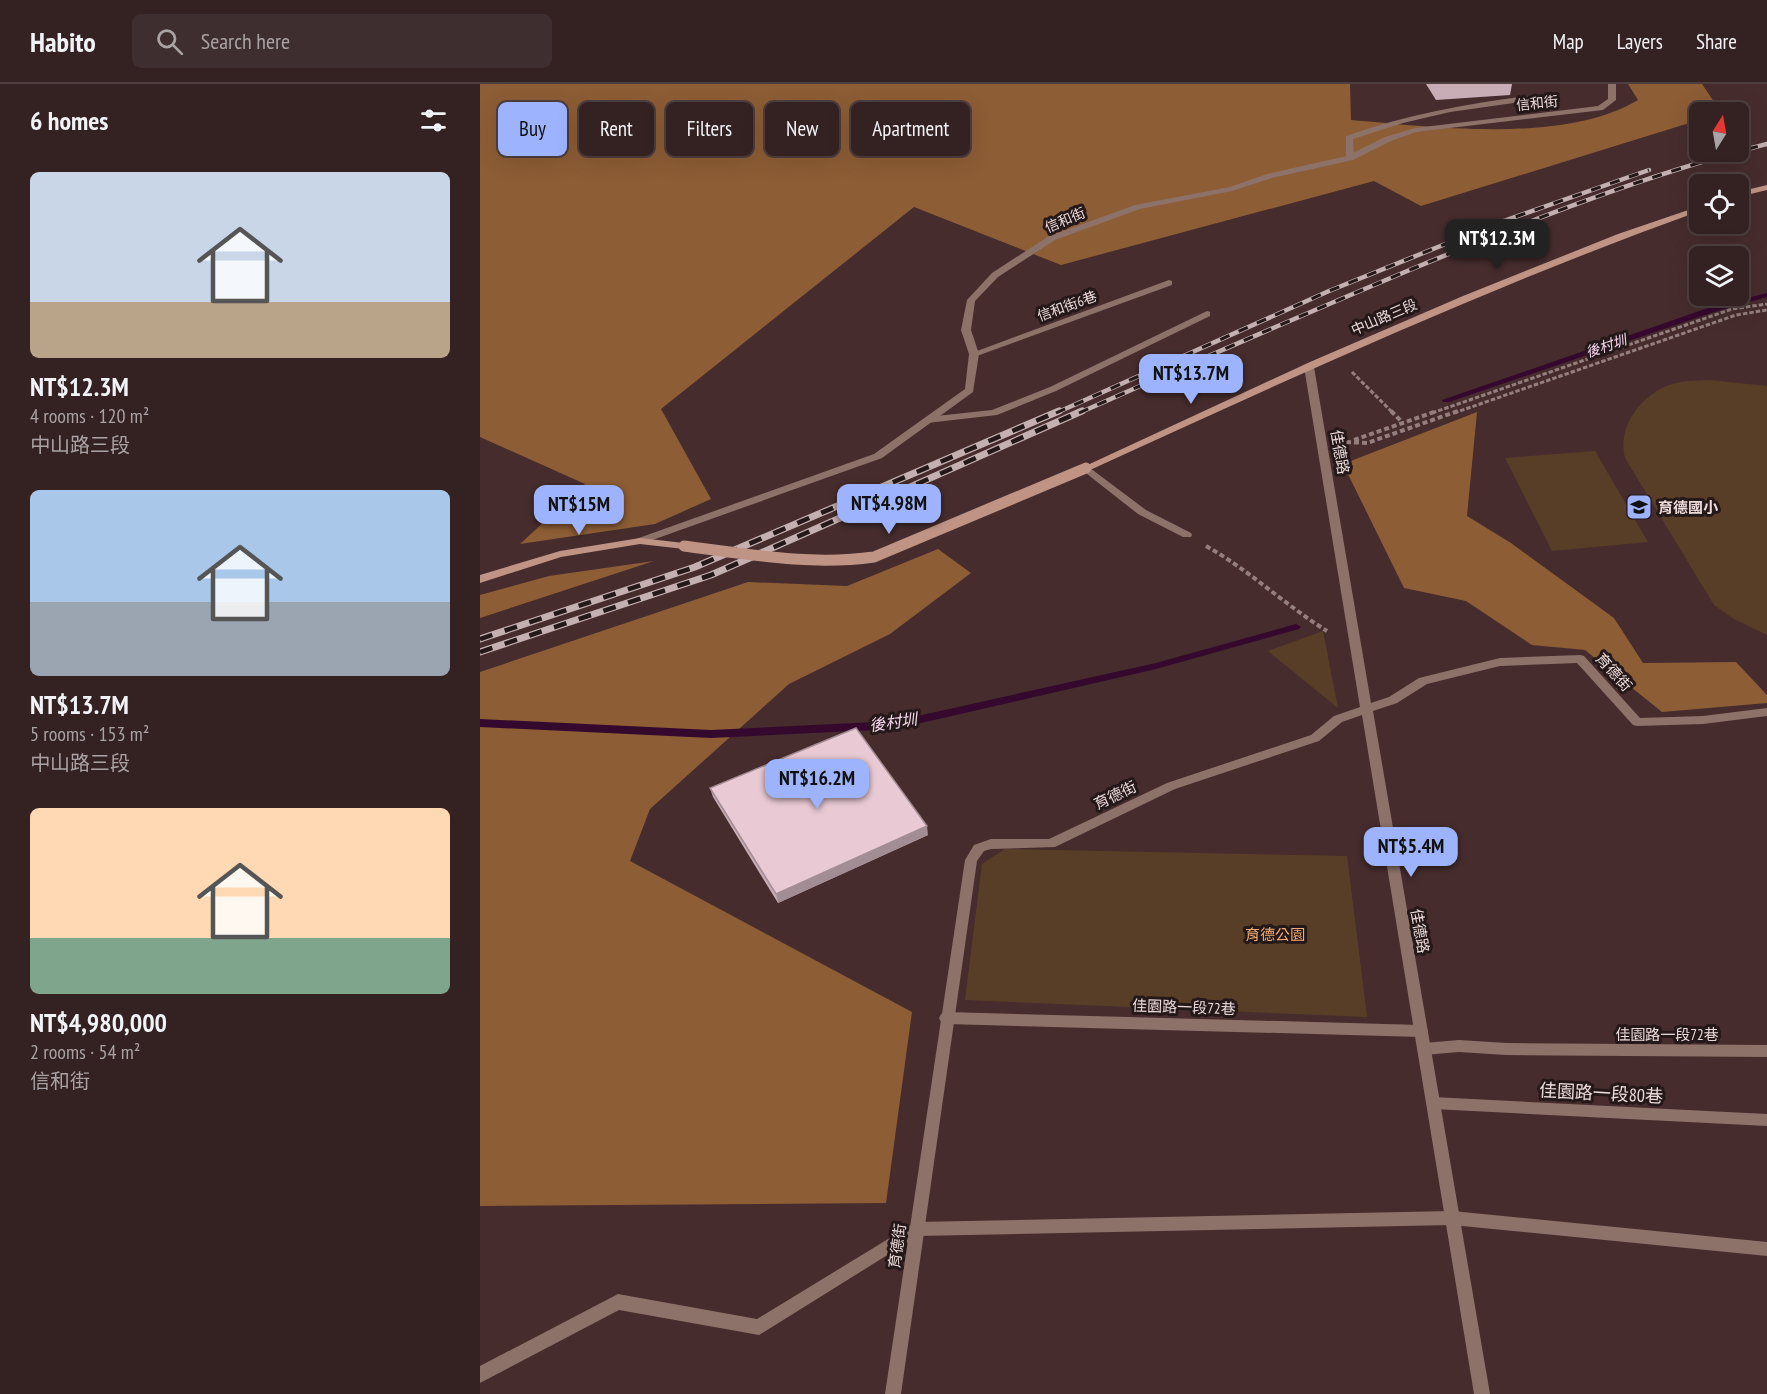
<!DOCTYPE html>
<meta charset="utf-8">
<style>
:root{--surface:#342122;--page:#3f2e2f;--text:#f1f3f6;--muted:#a9a3a5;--line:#4e3e40;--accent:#9eb3fd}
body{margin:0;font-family:"PT Sans Narrow","Noto Sans TC",sans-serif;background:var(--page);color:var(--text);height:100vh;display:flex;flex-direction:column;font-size:22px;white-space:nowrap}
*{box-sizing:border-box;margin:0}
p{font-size:20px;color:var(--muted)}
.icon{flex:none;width:33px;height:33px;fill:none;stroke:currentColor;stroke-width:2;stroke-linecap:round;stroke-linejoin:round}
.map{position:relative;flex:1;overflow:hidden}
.side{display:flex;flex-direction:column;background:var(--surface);width:480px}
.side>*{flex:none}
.top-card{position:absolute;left:18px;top:18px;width:570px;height:54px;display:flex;gap:12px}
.needle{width:39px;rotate:11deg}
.tools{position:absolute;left:1209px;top:18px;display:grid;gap:12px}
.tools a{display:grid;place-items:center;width:60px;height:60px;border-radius:9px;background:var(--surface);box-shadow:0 6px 24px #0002,0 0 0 2px var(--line);font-size:30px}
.price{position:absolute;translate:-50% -51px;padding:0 14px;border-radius:12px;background:var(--accent);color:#111;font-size:20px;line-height:39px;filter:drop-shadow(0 2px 3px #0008)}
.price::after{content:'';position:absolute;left:50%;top:36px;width:18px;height:14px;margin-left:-9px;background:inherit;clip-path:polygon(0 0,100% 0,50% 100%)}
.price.current{background:#222;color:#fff}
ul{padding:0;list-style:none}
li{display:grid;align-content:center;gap:12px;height:318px;padding:0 30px}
li span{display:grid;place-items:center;height:186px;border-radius:9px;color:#555}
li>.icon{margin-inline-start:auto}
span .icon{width:108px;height:108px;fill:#fffc;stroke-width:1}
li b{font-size:26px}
h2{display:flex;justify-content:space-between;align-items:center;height:72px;padding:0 30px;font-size:26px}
.pill{padding:0 21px;border-radius:9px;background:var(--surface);box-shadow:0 6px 24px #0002,0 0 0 2px var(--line);font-size:21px;line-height:54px}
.pill.current{background:var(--accent);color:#111}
header{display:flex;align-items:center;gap:36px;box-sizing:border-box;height:84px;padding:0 30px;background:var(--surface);border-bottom:2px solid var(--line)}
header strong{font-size:28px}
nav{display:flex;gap:33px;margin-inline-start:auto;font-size:21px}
.search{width:420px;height:54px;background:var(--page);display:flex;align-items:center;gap:15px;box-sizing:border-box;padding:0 21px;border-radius:9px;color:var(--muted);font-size:22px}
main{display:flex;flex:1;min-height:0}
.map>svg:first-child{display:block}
.green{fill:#593e27}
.forest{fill:#8d5d35}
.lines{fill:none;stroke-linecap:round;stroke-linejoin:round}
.stream{fill:#34092d;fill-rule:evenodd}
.path-far1{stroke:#947e7e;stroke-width:3;stroke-dasharray:4.5 2;stroke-linecap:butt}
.path{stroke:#947e7e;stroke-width:4;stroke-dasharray:5 3;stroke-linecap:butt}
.lane{fill:#8d7269;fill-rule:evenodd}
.street{fill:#8d7269;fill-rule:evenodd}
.secondary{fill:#bf9485;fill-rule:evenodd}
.rail-far1-casing{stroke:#c4b0b0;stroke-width:4.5}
.rail-casing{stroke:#c4b0b0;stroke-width:7}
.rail-far1{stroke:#241819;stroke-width:3;stroke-dasharray:10;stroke-linecap:butt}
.rail{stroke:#241819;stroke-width:4.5;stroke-dasharray:13;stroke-linecap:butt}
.secondary-bridge{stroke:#bf9485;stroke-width:11}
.wall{fill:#c8adb6}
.shaded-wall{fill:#a38d94}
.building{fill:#e9c9d4;stroke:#a38d94;stroke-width:1.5}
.labels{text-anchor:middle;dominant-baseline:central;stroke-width:6;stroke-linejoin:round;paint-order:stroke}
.far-street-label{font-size:14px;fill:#ecdada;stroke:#241819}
.far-water-label{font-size:14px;font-style:italic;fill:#f7d8ef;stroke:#241819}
.street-label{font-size:15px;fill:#ecdada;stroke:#241819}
.poi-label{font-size:15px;font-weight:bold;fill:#ecdada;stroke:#241819;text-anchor:start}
.park-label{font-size:15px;fill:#f4ac70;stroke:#241819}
.water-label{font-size:16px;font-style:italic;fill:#f7d8ef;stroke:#241819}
.near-street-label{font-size:18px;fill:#ecdada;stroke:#241819}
</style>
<header>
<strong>Habito</strong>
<div class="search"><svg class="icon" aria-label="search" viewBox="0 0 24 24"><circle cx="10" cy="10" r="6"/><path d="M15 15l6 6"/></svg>Search here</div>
<nav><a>Map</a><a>Layers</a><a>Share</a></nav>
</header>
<main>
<section class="side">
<h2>6 homes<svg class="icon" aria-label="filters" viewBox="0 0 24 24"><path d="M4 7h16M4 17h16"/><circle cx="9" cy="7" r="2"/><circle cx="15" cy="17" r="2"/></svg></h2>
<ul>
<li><span style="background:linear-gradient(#c9d6e8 70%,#b9a48a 0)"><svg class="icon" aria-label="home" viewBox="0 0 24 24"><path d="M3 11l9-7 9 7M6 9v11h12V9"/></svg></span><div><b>NT$12.3M</b><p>4 rooms · 120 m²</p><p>中山路三段</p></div></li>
<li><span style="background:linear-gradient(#a9c7e8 60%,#9aa5b1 0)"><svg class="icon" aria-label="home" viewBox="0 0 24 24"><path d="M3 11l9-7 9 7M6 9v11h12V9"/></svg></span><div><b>NT$13.7M</b><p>5 rooms · 153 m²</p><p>中山路三段</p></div></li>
<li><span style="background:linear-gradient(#ffd9b3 70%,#7fa58c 0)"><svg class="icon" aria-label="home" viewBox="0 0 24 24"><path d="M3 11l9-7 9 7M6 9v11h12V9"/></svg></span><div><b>NT$4,980,000</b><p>2 rooms · 54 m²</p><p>信和街</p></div></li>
</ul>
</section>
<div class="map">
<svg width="1287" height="1310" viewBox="0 0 1287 1310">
<rect width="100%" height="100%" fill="#462c2d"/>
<!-- green -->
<path class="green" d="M 1230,296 L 1287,302 L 1287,551 L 1254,535 L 1234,521 L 1145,374 C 1137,343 1160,312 1189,301 C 1202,296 1217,297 1230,296 Z
M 1115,367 L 1168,458 L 1072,467 L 1025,374 Z
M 843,547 L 858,624 L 788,567 Z
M 525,765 L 867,772 L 887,933 L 485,916 L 502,780 Z"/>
<!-- forest -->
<path class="forest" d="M 0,0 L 870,0 L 871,36 C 954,43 1085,60 1158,16 L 1148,0 L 1222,0 L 1241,28 L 1220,28 L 1219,36 L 941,122 L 894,97 L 581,181 L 434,123 L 181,325 L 231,415 L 175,440 L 40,460 L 105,400 L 0,353 Z
M 997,328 L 987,432 L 1031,459 L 1134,534 L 1163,579 L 1256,578 L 1287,611 L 1287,619 L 1182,628 L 1105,566 L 1052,561 L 986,517 L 924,504 L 863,380 Z
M 458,465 L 491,489 L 410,550 L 309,600 L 170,725 L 150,777 L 432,928 L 406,1119 L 0,1122 L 0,588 L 268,498 L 367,502 Z
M 174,477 L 0,534 L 0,511 L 69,492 Z"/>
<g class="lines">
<!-- stream -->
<path class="stream" d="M 1287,209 L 1287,213 L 1234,228 L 969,318 L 963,318 L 962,316 L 1228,224 Z
M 816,540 L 821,543 L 819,545 L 676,585 L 415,645 L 231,654 L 0,643 L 0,635 L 231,646 L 415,637 L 676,579 Z"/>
<!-- path-far1 -->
<path class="path-far1" d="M 872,288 L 913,329
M 952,329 L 1252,225 L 1287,220
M 974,329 L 1256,231 L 1287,226"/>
<!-- path -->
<path class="path" d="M 911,327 L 923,339
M 874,356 L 957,327
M 866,358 L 887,359 L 978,327
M 726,462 C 769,486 805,521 847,547"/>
<!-- lane -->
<path class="lane" d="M 1073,9 L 1076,9 L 1076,13 L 970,28 L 923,39 L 873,55 L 874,74 L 870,76 L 866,74 L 866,52 C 934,28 1002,17 1073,9 Z
M 689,196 L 692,197 L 692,201 L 497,272 L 494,273 L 489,270 Z
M 727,227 L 730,228 L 730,232 L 576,307 L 517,331 L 447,339 L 442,336 L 447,333 L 512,326 L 570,303 Z
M 606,381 L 666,426 L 711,449 L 712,451 L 711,453 L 703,453 L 658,430 L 602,386 L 602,382 Z
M 466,928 L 941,941 L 946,943 L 948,947 L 946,951 L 941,953 L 466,940 L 461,938 L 459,934 L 461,930 Z
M 979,956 L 1026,959 L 1287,961 L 1287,973 L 1026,971 L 979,968 L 944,971 L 939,969 L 937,965 L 939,961 L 944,959 Z
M 953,1013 L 1287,1030 L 1287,1042 L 953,1025 L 948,1023 L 946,1019 L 948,1015 Z
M 972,1127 L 1287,1158 L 1287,1172 L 972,1141 L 438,1152 L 279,1251 L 139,1226 L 0,1299 L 0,1282 L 138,1210 L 277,1235 L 436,1138 Z"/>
<!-- street -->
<path class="street" d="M 1128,0 L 1136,0 L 1136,16 L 1123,26 L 936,48 L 911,57 L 873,76 L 792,94 L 752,107 L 660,125 L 575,156 L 518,193 L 495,217 L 491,246 L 499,270 L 493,308 L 402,374 L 164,459 L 160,460 L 155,457 L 156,455 L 394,370 L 485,305 L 489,270 L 481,246 L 487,216 L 512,189 L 569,152 L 655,121 L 750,103 L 787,90 L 867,72 L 905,53 L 935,44 L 1118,22 L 1128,15 Z
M 829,280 L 834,283 L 891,619 L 909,613 L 939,594 L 1020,574 L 1100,571 L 1104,572 L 1160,634 L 1223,632 L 1287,624 L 1287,632 L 1223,640 L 1157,642 L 1153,641 L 1097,579 L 1020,582 L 947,600 L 917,619 L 893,627 L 1010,1310 L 994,1310 L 882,631 L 862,638 L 839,657 L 695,705 L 575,763 L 511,765 L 504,767 L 497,777 L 421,1310 L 405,1310 L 485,776 L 494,761 L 511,755 L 569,755 L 687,699 L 831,651 L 854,632 L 880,623 L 824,283 Z"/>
<!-- secondary -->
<path class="secondary" d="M 1287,101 L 1287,106 L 1258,113 L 1258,108 Z
M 1220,122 L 1220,127 C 1011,202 811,294 610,386 L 602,386 L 601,384 L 830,278 L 983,212 L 1138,150 Z
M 160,454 L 204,459 L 209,462 L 204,465 L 160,460 L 81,473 L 0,499 L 0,491 L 80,467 Z"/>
<!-- rail-far1 casing -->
<g class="rail-far1-casing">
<path id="rail-far1" d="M 576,329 L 849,207 L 1015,140 L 1169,86
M 599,329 C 709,280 820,232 932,185 C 1048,137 1165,91 1287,60"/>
</g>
<!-- rail casing -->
<g class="rail-casing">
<path id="rail" d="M 0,555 L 215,483 L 579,327
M 0,568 L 231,491 L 602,327"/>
</g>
<!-- rail-far1 -->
<use href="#rail-far1" class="rail-far1"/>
<!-- rail -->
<use href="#rail" class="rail"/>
<!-- secondary-bridge -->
<path class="secondary-bridge" d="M 204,462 C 267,470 330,482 394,473 L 606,384"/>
</g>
<!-- wall -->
<path class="wall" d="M 946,0 L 1032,0 L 1030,11 L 956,16 Z
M 230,704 L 448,751 L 298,819 L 233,713 Z"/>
<!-- shaded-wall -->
<path class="shaded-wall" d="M 447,742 L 448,751 L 298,819 L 296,810 Z"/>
<!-- building -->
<path class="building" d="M 376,644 L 447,742 L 296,810 L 230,704 Z"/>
<!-- icons -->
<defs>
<g id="school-square" transform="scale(1.35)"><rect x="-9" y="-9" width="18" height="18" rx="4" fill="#9eb3fd" stroke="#241819"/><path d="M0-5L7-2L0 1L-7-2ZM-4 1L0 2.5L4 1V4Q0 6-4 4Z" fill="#111"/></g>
</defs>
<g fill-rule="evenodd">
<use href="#school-square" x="1159" y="423"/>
</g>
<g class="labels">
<!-- far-street labels -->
<g class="far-street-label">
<text transform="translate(1057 19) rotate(-6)">信和街</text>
<text transform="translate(585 136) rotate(-23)">信和街</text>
<text transform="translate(587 222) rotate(-20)">信和街6巷</text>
<text transform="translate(904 233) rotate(-23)">中山路三段</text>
</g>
<!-- far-water labels -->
<g class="far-water-label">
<text transform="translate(1126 262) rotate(-19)">後村圳</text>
</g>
<!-- street labels -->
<g class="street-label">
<text transform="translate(860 368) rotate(80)">佳德路</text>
<text transform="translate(1134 588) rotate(48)">育德街</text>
<text transform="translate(635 711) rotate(-26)">育德街</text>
<text transform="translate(940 847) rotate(80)">佳德路</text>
<text transform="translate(704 923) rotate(2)">佳園路一段72巷</text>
<text x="1187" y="950">佳園路一段72巷</text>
<text transform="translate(417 1162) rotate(-82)">育德街</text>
</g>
<!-- poi labels -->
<g class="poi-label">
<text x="1178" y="423">育德國小</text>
</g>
<!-- park labels -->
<g class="park-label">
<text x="795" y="850">育德公園</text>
</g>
<!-- water labels -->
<g class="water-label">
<text transform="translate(413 638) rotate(-8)">後村圳</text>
</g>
<!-- near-street labels -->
<g class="near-street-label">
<text transform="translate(1121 1009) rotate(3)">佳園路一段80巷</text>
</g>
</g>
</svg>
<div class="tools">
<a><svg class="needle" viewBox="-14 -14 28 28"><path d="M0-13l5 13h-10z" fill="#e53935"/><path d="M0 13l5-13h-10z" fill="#a9a3a5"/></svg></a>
<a><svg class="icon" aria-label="locate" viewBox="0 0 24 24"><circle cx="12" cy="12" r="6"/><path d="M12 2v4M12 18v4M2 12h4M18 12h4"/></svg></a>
<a><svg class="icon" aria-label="layers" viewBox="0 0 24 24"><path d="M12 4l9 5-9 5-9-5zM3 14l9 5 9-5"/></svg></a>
</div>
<b class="price current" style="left:1017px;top:186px">NT$12.3M</b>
<b class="price" style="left:711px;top:321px">NT$13.7M</b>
<b class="price" style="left:409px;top:451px">NT$4.98M</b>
<b class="price" style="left:99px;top:452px">NT$15M</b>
<b class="price" style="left:337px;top:726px">NT$16.2M</b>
<b class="price" style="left:931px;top:794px">NT$5.4M</b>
<div class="top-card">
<a class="pill current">Buy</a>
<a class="pill">Rent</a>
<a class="pill">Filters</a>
<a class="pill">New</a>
<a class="pill">Apartment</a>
</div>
</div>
</main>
